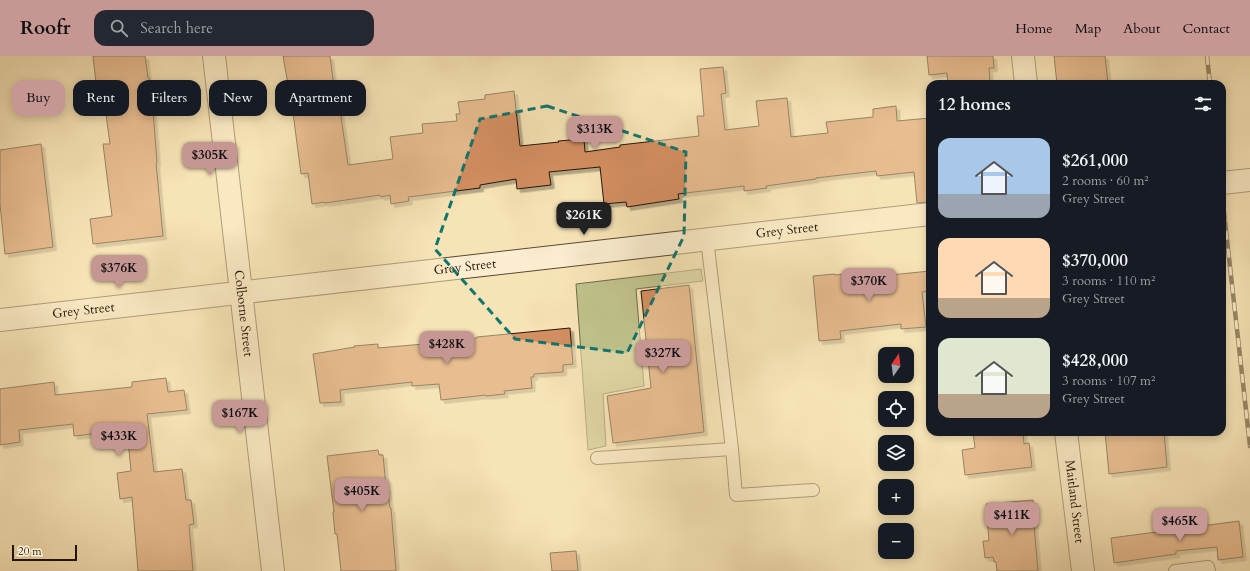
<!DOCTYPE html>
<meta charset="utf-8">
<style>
:root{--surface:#171b24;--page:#242831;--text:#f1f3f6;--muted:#9ea1a6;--accent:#c59692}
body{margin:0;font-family:Cardo,serif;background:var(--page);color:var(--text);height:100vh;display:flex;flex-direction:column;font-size:15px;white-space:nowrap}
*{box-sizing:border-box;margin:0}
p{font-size:13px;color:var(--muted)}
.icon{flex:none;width:22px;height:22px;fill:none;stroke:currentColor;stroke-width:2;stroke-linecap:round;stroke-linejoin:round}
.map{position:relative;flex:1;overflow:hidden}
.drawer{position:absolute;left:926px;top:24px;width:300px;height:356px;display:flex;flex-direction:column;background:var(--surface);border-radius:12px;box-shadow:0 2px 10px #0003}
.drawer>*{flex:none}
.banner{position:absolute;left:12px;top:24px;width:380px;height:36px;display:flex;gap:8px}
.needle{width:26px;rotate:14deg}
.buttons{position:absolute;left:878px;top:291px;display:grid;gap:8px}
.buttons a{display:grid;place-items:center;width:36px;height:36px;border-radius:8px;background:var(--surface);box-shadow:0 2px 10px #0003;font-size:20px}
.scale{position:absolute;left:12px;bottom:10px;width:65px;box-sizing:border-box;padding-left:4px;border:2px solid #241506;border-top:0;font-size:11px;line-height:14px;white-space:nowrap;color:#241506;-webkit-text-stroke:3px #faedd0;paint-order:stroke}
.price{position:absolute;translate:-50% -34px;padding:0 9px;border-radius:8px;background:var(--accent);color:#111;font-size:13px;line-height:26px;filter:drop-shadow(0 1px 2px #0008)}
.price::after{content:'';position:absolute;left:50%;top:24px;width:12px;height:9px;margin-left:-6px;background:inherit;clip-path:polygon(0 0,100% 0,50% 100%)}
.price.selected{background:#222;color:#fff}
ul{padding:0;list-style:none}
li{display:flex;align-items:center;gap:12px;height:100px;padding:0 12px}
li span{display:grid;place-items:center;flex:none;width:112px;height:80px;border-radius:12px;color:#555}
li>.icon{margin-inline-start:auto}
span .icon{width:48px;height:48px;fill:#fffc;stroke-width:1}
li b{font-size:17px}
h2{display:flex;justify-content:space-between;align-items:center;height:48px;padding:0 12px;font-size:17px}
.tag{padding:0 14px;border-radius:12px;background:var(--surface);box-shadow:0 2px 10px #0003;font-size:14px;line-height:36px}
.tag.selected{background:var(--accent);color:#111}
header{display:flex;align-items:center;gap:24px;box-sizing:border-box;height:56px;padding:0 20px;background:var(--accent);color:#111}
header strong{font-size:19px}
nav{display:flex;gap:22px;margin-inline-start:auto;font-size:14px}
.search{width:280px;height:36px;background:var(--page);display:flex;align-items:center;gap:10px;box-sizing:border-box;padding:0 14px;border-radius:12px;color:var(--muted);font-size:15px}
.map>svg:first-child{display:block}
.green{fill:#c0c38c;stroke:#726c49}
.building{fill:#d48f62;stroke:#241506;filter:url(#shadow)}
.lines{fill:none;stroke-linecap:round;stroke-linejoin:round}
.service-casing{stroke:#594932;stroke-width:14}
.minor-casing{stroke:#594932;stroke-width:24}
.tertiary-casing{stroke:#594932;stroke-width:24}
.service{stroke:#faedd0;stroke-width:12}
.minor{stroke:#faedd0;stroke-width:22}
.tertiary{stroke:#faedd0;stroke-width:22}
.rail-casing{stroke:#241506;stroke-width:4.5}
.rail{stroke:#faedd0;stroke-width:3;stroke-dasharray:9;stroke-linecap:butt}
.marked{fill:none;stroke:#0f766e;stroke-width:3;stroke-dasharray:8 5;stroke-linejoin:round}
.labels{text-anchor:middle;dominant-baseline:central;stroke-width:3.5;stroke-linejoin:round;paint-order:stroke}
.street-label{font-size:13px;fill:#241506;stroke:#faedd0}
</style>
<header>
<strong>Roofr</strong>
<div class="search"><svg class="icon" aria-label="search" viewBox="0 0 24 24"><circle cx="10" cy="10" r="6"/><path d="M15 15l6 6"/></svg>Search here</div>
<nav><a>Home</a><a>Map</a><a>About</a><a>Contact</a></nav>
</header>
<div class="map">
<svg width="1250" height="515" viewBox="0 0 1250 515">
<defs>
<filter id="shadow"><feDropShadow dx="3.5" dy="3.5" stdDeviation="0" flood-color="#0004"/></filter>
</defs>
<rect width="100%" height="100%" fill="#f7e4b6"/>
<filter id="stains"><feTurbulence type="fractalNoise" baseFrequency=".005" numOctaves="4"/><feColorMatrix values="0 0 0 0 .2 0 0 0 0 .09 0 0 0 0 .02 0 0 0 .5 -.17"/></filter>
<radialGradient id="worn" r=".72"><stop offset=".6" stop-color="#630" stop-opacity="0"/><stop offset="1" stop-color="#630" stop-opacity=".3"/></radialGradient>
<!-- green -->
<path class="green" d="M 701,213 L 703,225 L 636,233 L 644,330 L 603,338 L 606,390 L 588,394 L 576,228 Z"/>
<!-- building -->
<path class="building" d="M 93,0 L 145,0 L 148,22 L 149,22 L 153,54 L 157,107 L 156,107 L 163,180 L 93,188 L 90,163 L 112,160 L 103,88 L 110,88 L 105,51 L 100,51 L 100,47 L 90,48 L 88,27 L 96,27 Z
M 283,0 L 330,0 L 336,47 L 339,47 L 348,109 L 393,103 L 390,81 L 423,77 L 422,68 L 457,65 L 456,58 L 460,58 L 458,46 L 485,43 L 485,39 L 514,35 L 520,90 L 559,86 L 558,85 L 584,83 L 585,96 L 620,91 L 620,89 L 699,80 L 697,60 L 704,60 L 700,13 L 723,11 L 726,37 L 721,38 L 725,74 L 759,70 L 756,45 L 787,42 L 791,81 L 828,77 L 826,66 L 873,61 L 873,53 L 896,50 L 897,65 L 930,62 L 930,146 L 917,147 L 914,116 L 877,120 L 876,115 L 816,122 L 816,123 L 766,130 L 767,132 L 744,135 L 744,130 L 678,138 L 679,143 L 627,151 L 626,146 L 604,148 L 600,111 L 549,116 L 551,129 L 517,133 L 516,123 L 480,129 L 480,132 L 408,141 L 409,145 L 391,148 L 390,139 L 381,141 L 380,139 L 325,147 L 324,146 L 312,148 L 308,117 L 301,118 L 293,57 Z
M 927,0 L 993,0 L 994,12 L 989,12 L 990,28 L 948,28 L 947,17 L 929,19 Z
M 1054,0 L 1105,0 L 1108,28 L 1057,28 Z
M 41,88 L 53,191 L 5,198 L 0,148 L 0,94 Z
M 869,215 L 870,221 L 930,215 L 930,235 L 922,236 L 926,271 L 901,273 L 901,268 L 840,275 L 841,283 L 819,285 L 813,220 L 835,218 L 835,219 Z
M 689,229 L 704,376 L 613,387 L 607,340 L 651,332 L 641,235 Z
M 570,272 L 573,308 L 563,309 L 563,316 L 534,318 L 534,321 L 531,321 L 532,332 L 504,335 L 505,338 L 486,340 L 486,339 L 441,344 L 439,328 L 412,330 L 412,326 L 340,334 L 341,346 L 320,347 L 313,298 L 355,291 L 354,290 L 378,288 L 378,292 L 447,286 L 477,282 L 477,281 Z
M 166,322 L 168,336 L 184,334 L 187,354 L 147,358 L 154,416 L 182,413 L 186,444 L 191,444 L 194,468 L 189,469 L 193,515 L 138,515 L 132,441 L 120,443 L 117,417 L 131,415 L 127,374 L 74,380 L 73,368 L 19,374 L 20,386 L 0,389 L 0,333 L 54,326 L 55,339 L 132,331 L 132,326 Z
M 973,376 L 1023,376 L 1024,388 L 1029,387 L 1032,411 L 965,419 L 962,394 L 975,392 Z
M 1105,376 L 1164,376 L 1167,411 L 1109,418 Z
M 378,394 L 379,399 L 383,399 L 386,431 L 387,431 L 390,452 L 391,452 L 396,515 L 341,515 L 337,478 L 335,478 L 333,456 L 334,456 L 327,400 Z
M 1033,444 L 1035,470 L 1034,470 L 1038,515 L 997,515 L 996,506 L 994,506 L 993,501 L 985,502 L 983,485 L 989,485 L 986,448 Z
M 1239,465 L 1243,501 L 1218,504 L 1217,491 L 1176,495 L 1176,498 L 1114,507 L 1111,482 Z
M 576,495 L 578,515 L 552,515 L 550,497 Z"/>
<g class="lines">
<!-- service casing -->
<g class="service-casing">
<path id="service" d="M 732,393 L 736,439 L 813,434
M 597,402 L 732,393 L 707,183
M 1175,515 L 1208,511 L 1209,515"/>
</g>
<!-- minor casing -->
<g class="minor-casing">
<g id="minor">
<path d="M 1023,0 L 1026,28"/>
<path id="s1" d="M 1066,376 L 1083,515"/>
</g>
</g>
<!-- tertiary casing -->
<g class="tertiary-casing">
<g id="tertiary">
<path id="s2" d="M 214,0 L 273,515"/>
<path d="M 1222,127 L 1250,124"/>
<path id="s3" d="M 0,264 L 930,158"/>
</g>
</g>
<!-- service -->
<use href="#service" class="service"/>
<!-- minor -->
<use href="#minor" class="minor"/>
<!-- tertiary -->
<use href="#tertiary" class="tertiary"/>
<!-- rail casing -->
<g class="rail-casing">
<path id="rail" d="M 1207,0 L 1210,28
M 1222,139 L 1250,390"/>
</g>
<!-- rail -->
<use href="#rail" class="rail"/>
</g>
<!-- marked area -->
<path d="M0 0H1250V515H0ZM 547,50 L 686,96 L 684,180 L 627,297 L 515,283 L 435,193 L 480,63 Z" fill="#f7e4b6" fill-opacity=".55" fill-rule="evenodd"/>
<path class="marked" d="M 547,50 L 686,96 L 684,180 L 627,297 L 515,283 L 435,193 L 480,63 Z"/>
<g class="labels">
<!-- street labels -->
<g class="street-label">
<text stroke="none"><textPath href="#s3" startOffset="792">Grey Street</textPath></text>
<text stroke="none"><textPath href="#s3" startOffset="468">Grey Street</textPath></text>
<text stroke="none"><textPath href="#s3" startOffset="84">Grey Street</textPath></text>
<text stroke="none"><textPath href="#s2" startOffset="259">Colborne Street</textPath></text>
<text stroke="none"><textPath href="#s1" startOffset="70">Maitland Street</textPath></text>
</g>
</g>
<rect width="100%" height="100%" filter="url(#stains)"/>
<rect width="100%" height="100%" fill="url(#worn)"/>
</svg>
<div class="buttons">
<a><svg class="needle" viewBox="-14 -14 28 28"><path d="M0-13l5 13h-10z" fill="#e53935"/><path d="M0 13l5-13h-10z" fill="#9ea1a6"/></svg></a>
<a><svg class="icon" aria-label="locate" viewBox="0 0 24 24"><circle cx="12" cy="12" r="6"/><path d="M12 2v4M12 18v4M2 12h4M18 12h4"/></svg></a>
<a><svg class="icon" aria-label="layers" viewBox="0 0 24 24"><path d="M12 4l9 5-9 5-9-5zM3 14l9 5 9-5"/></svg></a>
<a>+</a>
<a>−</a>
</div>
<div class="scale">20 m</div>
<b class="price" style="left:595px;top:94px">$313K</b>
<b class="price" style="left:210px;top:120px">$305K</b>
<b class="price selected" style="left:584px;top:180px">$261K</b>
<b class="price" style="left:119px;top:233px">$376K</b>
<b class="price" style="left:869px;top:246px">$370K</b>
<b class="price" style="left:447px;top:309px">$428K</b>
<b class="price" style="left:663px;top:318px">$327K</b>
<b class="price" style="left:240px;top:378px">$167K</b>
<b class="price" style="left:119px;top:401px">$433K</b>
<b class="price" style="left:362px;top:456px">$405K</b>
<b class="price" style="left:1012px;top:480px">$411K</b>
<b class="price" style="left:1180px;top:486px">$465K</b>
<div class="banner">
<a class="tag selected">Buy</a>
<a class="tag">Rent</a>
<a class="tag">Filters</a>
<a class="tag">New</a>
<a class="tag">Apartment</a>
</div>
<section class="drawer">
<h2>12 homes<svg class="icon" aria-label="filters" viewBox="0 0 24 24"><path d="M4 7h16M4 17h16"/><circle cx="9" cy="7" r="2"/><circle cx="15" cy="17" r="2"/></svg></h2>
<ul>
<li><span style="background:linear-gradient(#a9c7e8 70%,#9aa5b1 0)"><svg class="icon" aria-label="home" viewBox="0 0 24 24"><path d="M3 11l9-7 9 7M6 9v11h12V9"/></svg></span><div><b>$261,000</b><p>2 rooms · 60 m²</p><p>Grey Street</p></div></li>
<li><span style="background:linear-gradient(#ffd9b3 75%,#b9a48a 0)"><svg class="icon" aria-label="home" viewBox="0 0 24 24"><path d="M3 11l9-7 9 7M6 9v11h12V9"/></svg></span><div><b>$370,000</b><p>3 rooms · 110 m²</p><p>Grey Street</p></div></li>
<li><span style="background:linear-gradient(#dfe7d0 70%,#b9a48a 0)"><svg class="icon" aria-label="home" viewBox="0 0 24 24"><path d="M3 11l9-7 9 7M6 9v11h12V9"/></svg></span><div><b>$428,000</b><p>3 rooms · 107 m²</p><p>Grey Street</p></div></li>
</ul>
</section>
</div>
